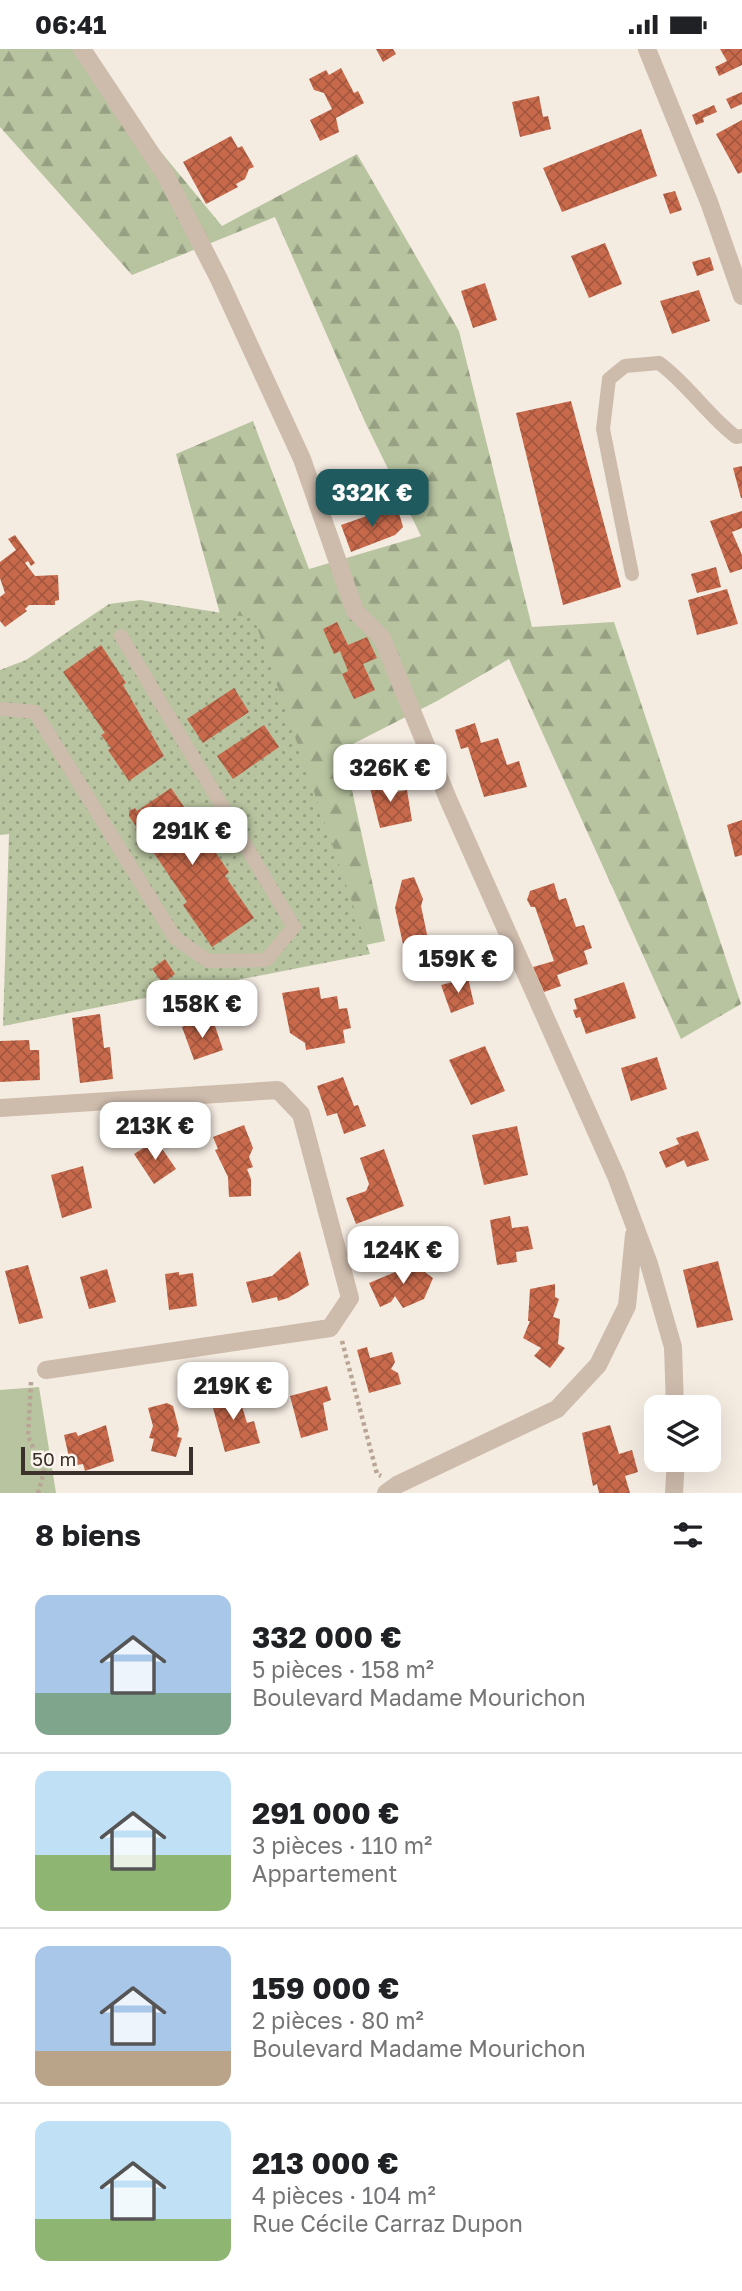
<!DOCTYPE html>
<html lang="fr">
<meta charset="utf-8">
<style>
:root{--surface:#fff;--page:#f2f2f2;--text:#202124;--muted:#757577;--line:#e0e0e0;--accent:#1f5a5e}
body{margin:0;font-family:"Golos Text",sans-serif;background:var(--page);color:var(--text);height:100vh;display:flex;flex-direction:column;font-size:26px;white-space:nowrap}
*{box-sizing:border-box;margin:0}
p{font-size:23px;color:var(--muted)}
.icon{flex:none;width:38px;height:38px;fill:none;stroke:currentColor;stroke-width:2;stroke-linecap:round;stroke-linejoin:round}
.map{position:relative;height:1444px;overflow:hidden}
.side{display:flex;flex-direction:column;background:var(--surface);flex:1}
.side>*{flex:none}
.controls{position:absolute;left:644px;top:1346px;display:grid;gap:14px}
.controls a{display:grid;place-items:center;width:77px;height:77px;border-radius:14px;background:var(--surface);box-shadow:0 7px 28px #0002;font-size:35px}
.scale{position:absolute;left:21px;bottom:18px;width:172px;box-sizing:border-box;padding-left:7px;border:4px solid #3b302b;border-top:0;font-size:19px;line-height:24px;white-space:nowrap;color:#3b302b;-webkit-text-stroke:5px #fbf5ee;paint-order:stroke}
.price{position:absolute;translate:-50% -60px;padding:0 16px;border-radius:14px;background:#fff;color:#222;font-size:23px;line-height:46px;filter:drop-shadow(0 2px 4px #0008)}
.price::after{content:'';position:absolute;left:50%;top:42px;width:21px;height:16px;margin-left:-10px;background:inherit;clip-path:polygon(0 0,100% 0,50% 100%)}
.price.on{background:var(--accent);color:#fff}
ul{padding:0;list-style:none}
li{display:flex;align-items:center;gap:21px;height:175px;padding:0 35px}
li+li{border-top:2px solid var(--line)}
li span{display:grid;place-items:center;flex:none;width:196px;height:140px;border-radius:14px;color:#555}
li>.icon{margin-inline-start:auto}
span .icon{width:84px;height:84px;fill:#fffc;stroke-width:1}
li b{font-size:30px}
h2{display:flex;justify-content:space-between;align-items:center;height:84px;padding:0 35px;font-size:30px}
.status{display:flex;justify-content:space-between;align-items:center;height:49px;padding:0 35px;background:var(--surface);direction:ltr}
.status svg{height:19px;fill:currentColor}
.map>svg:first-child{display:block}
.green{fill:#b8c4a0}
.forest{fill:url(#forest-firs)}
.park{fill:url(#park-dots)}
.building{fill:url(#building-cross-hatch)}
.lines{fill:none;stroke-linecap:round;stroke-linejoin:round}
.path{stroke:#b9a596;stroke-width:4.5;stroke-dasharray:3.5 3.5;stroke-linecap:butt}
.service{stroke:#cdbbac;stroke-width:14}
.minor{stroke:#cdbbac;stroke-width:18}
.tertiary{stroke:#cdbbac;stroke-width:18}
</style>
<div class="status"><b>06:41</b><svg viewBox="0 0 49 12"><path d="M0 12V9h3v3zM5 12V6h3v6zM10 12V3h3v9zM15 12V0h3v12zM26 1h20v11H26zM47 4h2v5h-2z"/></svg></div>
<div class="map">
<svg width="742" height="1444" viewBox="0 0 742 1444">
<defs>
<pattern id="forest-firs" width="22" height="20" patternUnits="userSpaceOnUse" patternTransform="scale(1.75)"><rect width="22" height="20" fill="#b8c4a0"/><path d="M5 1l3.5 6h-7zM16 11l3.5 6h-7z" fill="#97a083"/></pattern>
<pattern id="park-dots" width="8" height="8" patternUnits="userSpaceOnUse" patternTransform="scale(1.75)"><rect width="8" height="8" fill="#b8c4a0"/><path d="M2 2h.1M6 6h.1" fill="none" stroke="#97a083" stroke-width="1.8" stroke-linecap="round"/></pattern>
<pattern id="building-cross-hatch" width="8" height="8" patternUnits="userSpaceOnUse" patternTransform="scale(1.75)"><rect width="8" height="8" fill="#c8694b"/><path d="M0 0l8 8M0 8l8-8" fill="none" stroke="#a4573f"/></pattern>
</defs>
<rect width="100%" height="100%" fill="#f4ebe1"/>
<!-- green -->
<path class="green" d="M 39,1338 L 56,1444 L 0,1444 L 0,1341 Z"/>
<!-- forest -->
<path class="forest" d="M 0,0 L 76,0 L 222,177 L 357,105 L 459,282 L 532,578 L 614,573 L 741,955 L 681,990 L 509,610 L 437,652 L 343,700 L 385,892 L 17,967 L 263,721 L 176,405 L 253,372 L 309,520 L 421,487 L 366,375 L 275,168 L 132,226 L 0,78 Z"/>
<!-- park -->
<path class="park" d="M 140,551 L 254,569 L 370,905 L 3,977 L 9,785 L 0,786 L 0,621 L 26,611 L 109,555 Z"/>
<!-- building -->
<path class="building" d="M 376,0 L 393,0 L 396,5 L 383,13 Z
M 720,0 L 742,0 L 742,16 L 719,27 L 715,18 L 727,12 Z
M 341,19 L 354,44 L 358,42 L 364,54 L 336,69 L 339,83 L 320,92 L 310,71 L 332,60 L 324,44 L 314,41 L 309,30 L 326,21 L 329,26 Z
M 742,43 L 742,55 L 731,60 L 726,50 Z
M 539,47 L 543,68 L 548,67 L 551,80 L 520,88 L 512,53 Z
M 714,56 L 717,63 L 703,69 L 704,73 L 696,76 L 692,66 Z
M 742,71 L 742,123 L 738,125 L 716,85 Z
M 641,80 L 657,127 L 562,163 L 543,119 Z
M 231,87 L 238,99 L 242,97 L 254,118 L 249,120 L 245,130 L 236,135 L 238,138 L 206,155 L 183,113 Z
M 675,142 L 682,161 L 670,165 L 663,145 Z
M 605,194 L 622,235 L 589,249 L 571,207 Z
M 710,208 L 714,221 L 697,227 L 692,213 Z
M 485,234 L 497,271 L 473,279 L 461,242 Z
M 699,241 L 710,272 L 672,285 L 660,252 Z
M 571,352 L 621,538 L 563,556 L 516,364 Z
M 742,417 L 742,449 L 741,449 L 733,419 Z
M 387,460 L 399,464 L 403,478 L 395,486 L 351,503 L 341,476 Z
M 742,462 L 742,479 L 732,483 L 742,506 L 742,520 L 730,524 L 710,472 Z
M 15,486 L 35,514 L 31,517 L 28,512 L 25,514 L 35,527 L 58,526 L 59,551 L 55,552 L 55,556 L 29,556 L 25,560 L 27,562 L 5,578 L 0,572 L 0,548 L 5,544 L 0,529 L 0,513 L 16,501 L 8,490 Z
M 716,518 L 721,538 L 697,544 L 691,525 Z
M 727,540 L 738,575 L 697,586 L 688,551 Z
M 337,573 L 348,596 L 367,588 L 377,609 L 363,615 L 375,641 L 354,650 L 342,625 L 348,622 L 340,602 L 334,605 L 323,580 Z
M 101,596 L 126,634 L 123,636 L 164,707 L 129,732 L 108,701 L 111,699 L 101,686 L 105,684 L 63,623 Z
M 234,639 L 249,663 L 203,694 L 187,670 Z
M 475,674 L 481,694 L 498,689 L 507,716 L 519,712 L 527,738 L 484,748 L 468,698 L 461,700 L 455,681 Z
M 264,676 L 279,698 L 233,730 L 217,707 Z
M 394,729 L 396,743 L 407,741 L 412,772 L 380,779 L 369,735 Z
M 171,739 L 229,823 L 225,827 L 254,869 L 212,898 L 183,856 L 187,853 L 129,767 L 129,762 L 135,759 L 137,762 Z
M 742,771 L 742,806 L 735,808 L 727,776 Z
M 414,828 L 423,850 L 421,857 L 428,890 L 403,895 L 395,859 L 402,831 Z
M 554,834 L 559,851 L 566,849 L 576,878 L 584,876 L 592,899 L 584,902 L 588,915 L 557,926 L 561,937 L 544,943 L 533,918 L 554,912 L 535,858 L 531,858 L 527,851 L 530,842 Z
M 165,910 L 175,925 L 163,934 L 152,920 Z
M 468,929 L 474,955 L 451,964 L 441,936 Z
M 624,933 L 636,969 L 586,985 L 580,968 L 576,969 L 573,961 L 577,960 L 574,950 Z
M 319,938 L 321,950 L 337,947 L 339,960 L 347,959 L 351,979 L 343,981 L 345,994 L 306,1001 L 305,994 L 290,984 L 282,944 Z
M 100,965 L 104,999 L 110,998 L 113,1030 L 80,1034 L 72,969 Z
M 197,972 L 199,979 L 214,974 L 223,1001 L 194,1011 L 182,978 Z
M 29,991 L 30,1001 L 39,1001 L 40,1031 L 0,1033 L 0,992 Z
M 485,997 L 505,1042 L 471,1056 L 449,1011 Z
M 657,1008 L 667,1040 L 631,1052 L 621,1019 Z
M 343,1028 L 354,1057 L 358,1056 L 366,1077 L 344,1085 L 337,1064 L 327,1067 L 317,1037 Z
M 244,1076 L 253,1099 L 249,1108 L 253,1118 L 247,1120 L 251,1130 L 251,1147 L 229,1148 L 228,1128 L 215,1101 L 218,1100 L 213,1088 Z
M 517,1077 L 528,1126 L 484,1136 L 472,1086 Z
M 698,1082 L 709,1111 L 687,1118 L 684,1111 L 666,1119 L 659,1103 L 679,1095 L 676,1089 Z
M 156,1091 L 176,1120 L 154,1135 L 134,1105 Z
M 384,1100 L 404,1157 L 356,1175 L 346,1149 L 366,1142 L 369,1135 L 360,1109 Z
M 83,1117 L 92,1159 L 62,1169 L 51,1126 Z
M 510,1167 L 512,1179 L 528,1177 L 533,1200 L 516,1203 L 517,1213 L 497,1216 L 490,1171 Z
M 300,1202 L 309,1236 L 288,1249 L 278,1252 L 277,1248 L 252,1254 L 246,1233 L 272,1227 Z
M 407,1210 L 433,1229 L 424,1250 L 403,1259 L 395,1247 L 391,1253 L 380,1258 L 369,1234 L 400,1221 Z
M 718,1212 L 733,1271 L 697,1279 L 683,1221 Z
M 28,1216 L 43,1269 L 19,1275 L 5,1222 Z
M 107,1220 L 116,1253 L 89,1260 L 80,1228 Z
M 179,1223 L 179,1226 L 193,1224 L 197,1257 L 169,1261 L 165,1225 Z
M 555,1235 L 555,1248 L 559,1250 L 553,1268 L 560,1270 L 558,1295 L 565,1299 L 550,1319 L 534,1307 L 541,1299 L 523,1289 L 530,1272 L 528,1272 L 530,1240 Z
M 367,1298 L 370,1309 L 392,1303 L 395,1313 L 391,1320 L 398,1324 L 401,1335 L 369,1344 L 357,1301 Z
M 327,1337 L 331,1351 L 323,1354 L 328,1381 L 301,1389 L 290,1347 Z
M 237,1341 L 247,1374 L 254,1372 L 260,1394 L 225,1403 L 210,1348 Z
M 167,1354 L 173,1357 L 179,1380 L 177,1388 L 182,1389 L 176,1408 L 151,1402 L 154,1390 L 149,1389 L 153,1377 L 148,1359 Z
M 106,1376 L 114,1412 L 85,1422 L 83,1415 L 71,1417 L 64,1386 L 76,1383 L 78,1387 Z
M 610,1376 L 619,1405 L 632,1401 L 638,1423 L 625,1427 L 630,1444 L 599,1444 L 597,1435 L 593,1437 L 582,1384 Z"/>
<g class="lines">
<!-- path -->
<path class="path" d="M 342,1292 L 377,1425 L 381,1427
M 31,1333 L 28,1387 L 44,1423 L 38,1444"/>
<!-- service -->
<path class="service" d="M 632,525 L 603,380 L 609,330 L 625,317 L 659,314 C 688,335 707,366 736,388 L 742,387
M 0,660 L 35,663 L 175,889 L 208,912 L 266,911 L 294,878 L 121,587"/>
<!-- minor -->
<path class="minor" d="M 82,0 L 166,127 L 219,230 L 302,410 L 355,562 L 382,589 L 448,750 L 616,1127 L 649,1215 L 673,1298 L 675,1358
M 0,1059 L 278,1041 L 301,1065 L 350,1249 L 330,1279 L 46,1321
M 386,1444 L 397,1436 L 557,1360 L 598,1316 L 627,1257 L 634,1186
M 674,1444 L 676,1410"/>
<!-- tertiary -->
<path class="tertiary" d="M 647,0 L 709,153 L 742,247"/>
</g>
</svg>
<div class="controls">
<a><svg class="icon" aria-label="layers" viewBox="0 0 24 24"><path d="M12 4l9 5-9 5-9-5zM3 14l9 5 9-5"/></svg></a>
</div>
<div class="scale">50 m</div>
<b class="price on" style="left:372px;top:480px">332K €</b>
<b class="price" style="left:390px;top:755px">326K €</b>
<b class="price" style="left:192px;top:818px">291K €</b>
<b class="price" style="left:458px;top:946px">159K €</b>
<b class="price" style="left:202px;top:991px">158K €</b>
<b class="price" style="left:155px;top:1113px">213K €</b>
<b class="price" style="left:403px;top:1237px">124K €</b>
<b class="price" style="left:233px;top:1373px">219K €</b>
</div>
<section class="side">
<h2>8 biens<svg class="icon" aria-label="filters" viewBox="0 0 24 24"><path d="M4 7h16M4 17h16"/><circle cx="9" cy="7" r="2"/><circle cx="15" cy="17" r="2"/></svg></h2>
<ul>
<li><span style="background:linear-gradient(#a9c7e8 70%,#7fa58c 0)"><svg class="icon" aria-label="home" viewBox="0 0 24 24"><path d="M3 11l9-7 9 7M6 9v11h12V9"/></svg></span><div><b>332 000 €</b><p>5 pièces · 158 m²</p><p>Boulevard Madame Mourichon</p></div></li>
<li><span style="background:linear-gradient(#bfe0f5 60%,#8fb573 0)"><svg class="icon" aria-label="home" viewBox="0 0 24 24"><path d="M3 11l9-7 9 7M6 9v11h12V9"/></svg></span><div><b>291 000 €</b><p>3 pièces · 110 m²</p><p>Appartement</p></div></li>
<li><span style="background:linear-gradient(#a9c7e8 75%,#b9a48a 0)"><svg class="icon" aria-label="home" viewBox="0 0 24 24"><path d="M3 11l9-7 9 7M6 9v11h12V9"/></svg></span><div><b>159 000 €</b><p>2 pièces · 80 m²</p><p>Boulevard Madame Mourichon</p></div></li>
<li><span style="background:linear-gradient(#bfe0f5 70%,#8fb573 0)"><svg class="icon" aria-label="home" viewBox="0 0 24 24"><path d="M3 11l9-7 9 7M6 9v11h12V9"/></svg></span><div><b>213 000 €</b><p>4 pièces · 104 m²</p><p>Rue Cécile Carraz Dupon</p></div></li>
</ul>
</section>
